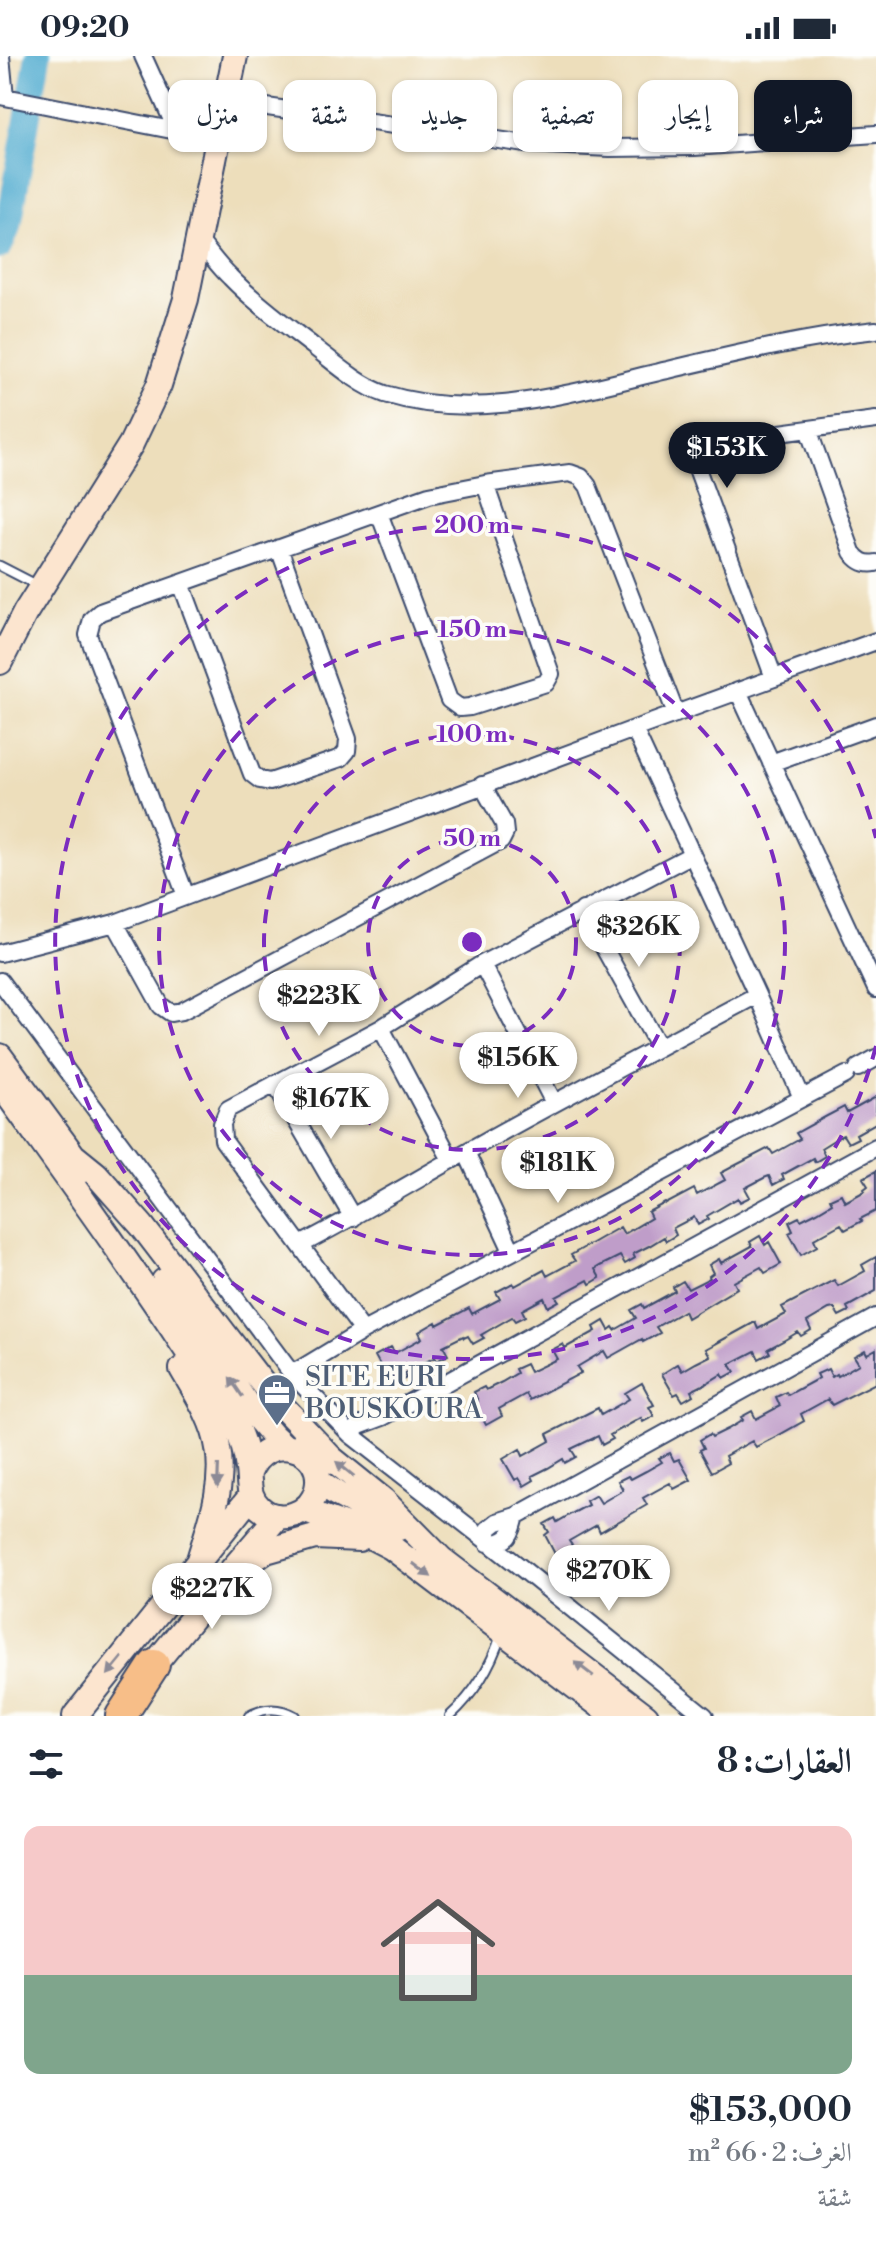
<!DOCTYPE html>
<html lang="ar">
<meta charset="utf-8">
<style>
:root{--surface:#fff;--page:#f6f6f7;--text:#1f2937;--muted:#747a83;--accent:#111827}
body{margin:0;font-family:"Libre Bodoni",Amiri,serif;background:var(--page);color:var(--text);direction:rtl;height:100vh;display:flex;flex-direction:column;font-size:30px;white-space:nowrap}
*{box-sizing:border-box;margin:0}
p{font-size:26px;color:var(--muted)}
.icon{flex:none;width:44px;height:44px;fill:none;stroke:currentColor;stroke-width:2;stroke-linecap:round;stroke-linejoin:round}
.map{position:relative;height:1660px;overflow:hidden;direction:ltr}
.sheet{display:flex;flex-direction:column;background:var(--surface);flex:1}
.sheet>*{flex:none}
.top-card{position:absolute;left:24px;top:24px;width:828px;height:72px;direction:rtl;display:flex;gap:16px}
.price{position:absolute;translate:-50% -68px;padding:0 18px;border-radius:28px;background:#fff;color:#222;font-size:26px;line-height:52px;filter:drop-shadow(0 2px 4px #0008)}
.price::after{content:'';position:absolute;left:50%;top:48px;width:24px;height:18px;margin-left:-12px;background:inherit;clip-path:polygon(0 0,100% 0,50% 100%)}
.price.active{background:var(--accent);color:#fff}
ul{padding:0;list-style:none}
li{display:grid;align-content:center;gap:16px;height:424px;padding:0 24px}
li span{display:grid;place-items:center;height:248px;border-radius:16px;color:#555}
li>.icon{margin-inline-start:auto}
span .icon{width:144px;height:144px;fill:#fffc;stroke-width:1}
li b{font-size:34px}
h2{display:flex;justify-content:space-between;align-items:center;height:96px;padding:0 24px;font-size:34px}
.pill{padding:0 28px;border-radius:16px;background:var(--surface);box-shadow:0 2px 6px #0004;font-size:28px;line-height:72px}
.pill.active{background:var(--accent);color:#fff}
.status{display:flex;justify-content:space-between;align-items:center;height:56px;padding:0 40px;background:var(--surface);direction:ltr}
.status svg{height:22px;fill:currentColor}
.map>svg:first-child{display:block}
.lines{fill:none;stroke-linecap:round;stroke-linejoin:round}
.river{stroke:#55aed2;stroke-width:26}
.building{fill:#bf9dc9}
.lane-casing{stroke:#3a496c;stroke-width:12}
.street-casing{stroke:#3a496c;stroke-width:20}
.secondary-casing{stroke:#3a496c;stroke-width:28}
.highway-casing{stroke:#3a496c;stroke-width:34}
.lane{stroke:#fff;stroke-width:8}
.street{stroke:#fff;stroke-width:16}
.secondary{stroke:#fce5cf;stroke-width:24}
.highway{stroke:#f7be88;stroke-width:30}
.oneway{fill:#8c8a96}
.ring{fill:none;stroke:#7b2cbf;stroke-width:4;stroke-dasharray:14 10}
.labels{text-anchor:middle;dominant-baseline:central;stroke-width:7;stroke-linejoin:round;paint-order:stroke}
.service-label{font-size:28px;fill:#4e5e75;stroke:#fdfcf7;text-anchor:start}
.centre{fill:#7b2cbf;stroke:#fdfcf7;stroke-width:4}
.ring-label{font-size:24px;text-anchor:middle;font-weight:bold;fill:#7b2cbf;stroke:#fdfcf7;stroke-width:7;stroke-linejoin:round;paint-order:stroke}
</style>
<div class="status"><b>09:20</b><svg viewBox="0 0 49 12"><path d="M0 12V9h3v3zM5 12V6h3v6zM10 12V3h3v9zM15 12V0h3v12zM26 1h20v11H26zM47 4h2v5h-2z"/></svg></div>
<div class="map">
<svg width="876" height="1660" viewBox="0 0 876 1660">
<rect width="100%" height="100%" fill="#fdfcf7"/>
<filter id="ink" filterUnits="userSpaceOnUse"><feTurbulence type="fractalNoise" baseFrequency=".0125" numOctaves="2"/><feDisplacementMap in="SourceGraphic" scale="16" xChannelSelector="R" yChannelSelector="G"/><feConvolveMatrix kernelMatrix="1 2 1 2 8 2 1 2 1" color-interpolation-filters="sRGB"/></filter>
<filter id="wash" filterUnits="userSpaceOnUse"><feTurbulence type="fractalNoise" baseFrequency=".006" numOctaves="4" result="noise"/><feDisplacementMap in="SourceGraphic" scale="32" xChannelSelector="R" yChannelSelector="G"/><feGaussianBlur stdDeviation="1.8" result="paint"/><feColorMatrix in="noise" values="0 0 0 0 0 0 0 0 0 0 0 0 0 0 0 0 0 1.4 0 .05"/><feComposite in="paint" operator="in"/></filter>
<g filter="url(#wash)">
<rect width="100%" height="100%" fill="#eddebb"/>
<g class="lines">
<!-- river -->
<path class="river" d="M 0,190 L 9,169 L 38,0"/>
</g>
<g id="blocks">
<!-- building -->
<path class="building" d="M 876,1041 L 876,1067 L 856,1078 L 858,1082 L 848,1087 L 843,1079 L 839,1081 L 821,1092 L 825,1100 L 815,1106 L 813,1102 L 782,1119 L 784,1123 L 773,1129 L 769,1120 L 764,1122 L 745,1132 L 750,1141 L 740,1146 L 738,1142 L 707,1160 L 709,1163 L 698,1169 L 694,1161 L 673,1172 L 676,1179 L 666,1185 L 664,1181 L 649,1190 L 633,1198 L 635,1202 L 625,1208 L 620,1200 L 600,1210 L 595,1213 L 600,1222 L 590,1228 L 588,1224 L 556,1241 L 559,1245 L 548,1251 L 544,1242 L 522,1254 L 525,1260 L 515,1265 L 512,1261 L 481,1279 L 484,1282 L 473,1288 L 468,1280 L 464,1282 L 463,1280 L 443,1290 L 448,1299 L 437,1305 L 435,1301 L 420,1309 L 404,1318 L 406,1322 L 396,1328 L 391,1319 L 387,1322 L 375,1300 L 391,1291 L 395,1297 L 422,1282 L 419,1276 L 436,1266 L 437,1269 L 469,1252 L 472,1258 L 500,1243 L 496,1236 L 513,1227 L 515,1230 L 544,1214 L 547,1220 L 575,1205 L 571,1199 L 604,1180 L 620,1171 L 624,1178 L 651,1162 L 648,1156 L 665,1147 L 666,1148 L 694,1133 L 697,1139 L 725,1124 L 721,1117 L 738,1108 L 769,1092 L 773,1098 L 800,1083 L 796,1077 L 827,1060 L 844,1051 L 847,1057 Z
M 876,1115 L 876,1155 L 860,1163 L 862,1165 L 845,1174 L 841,1168 L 814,1183 L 817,1190 L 801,1199 L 789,1177 L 793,1175 L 789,1166 L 799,1161 L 801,1164 L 817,1156 L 832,1147 L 830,1143 L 841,1138 L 845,1146 L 865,1135 L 864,1133 L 868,1130 L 863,1122 Z
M 760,1180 L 765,1189 L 769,1186 L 781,1208 L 765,1217 L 761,1211 L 734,1226 L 737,1232 L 687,1262 L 684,1255 L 656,1271 L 660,1277 L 643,1286 L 642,1283 L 608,1302 L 604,1295 L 577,1311 L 581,1317 L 530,1344 L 526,1338 L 499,1353 L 502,1360 L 486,1369 L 474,1347 L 478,1345 L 474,1336 L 484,1331 L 486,1334 L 502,1326 L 517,1317 L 515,1313 L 526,1308 L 530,1316 L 557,1303 L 552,1294 L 563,1288 L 565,1292 L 596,1275 L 594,1271 L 604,1265 L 609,1274 L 613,1271 L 615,1274 L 636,1262 L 631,1254 L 642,1248 L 644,1252 L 675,1235 L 673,1231 L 683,1225 L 688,1233 L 710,1222 L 709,1220 L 713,1217 L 709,1209 L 719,1203 L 721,1207 L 752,1190 L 750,1186 Z
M 876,1201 L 876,1235 L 847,1251 L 849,1255 L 839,1260 L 834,1252 L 829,1253 L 807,1266 L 811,1274 L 801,1280 L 798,1276 L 783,1285 L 768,1293 L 770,1297 L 759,1303 L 755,1295 L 730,1308 L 735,1316 L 724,1322 L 722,1318 L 707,1327 L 691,1335 L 693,1339 L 683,1345 L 678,1337 L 674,1339 L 662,1318 L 678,1308 L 682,1315 L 696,1307 L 710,1300 L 706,1293 L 755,1266 L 758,1273 L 786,1258 L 782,1251 L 834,1224 L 838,1230 L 865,1215 L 862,1209 Z
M 876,1293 L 876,1327 L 832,1349 L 828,1343 L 801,1358 L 804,1365 L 779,1379 L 756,1391 L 752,1385 L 725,1400 L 728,1407 L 712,1416 L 700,1394 L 704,1392 L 700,1384 L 710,1378 L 712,1381 L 728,1373 L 743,1364 L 741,1361 L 752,1355 L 756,1363 L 780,1350 L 776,1341 L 786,1336 L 788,1339 L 819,1322 L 817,1318 L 828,1313 L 832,1321 L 837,1318 L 838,1320 L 859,1308 L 854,1300 L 865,1294 L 867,1298 Z
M 642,1327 L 654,1349 L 649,1351 L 654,1360 L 643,1366 L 641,1362 L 610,1379 L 613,1383 L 602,1389 L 598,1380 L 571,1393 L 576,1401 L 565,1407 L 563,1403 L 548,1412 L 532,1420 L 534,1424 L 524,1430 L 519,1422 L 515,1424 L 503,1403 L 520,1393 L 523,1400 L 550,1385 L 547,1378 L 598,1352 L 601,1359 L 629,1343 L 625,1337 Z
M 670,1397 L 674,1405 L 679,1403 L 691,1424 L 674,1433 L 670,1427 L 643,1442 L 647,1449 L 600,1476 L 597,1469 L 569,1485 L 573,1491 L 556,1500 L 545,1479 L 549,1476 L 544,1468 L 555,1462 L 557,1466 L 573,1457 L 588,1449 L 586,1445 L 596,1439 L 601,1447 L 623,1434 L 618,1425 L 628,1420 L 631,1423 L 646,1415 L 662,1406 L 659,1402 Z"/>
</g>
</g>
<g filter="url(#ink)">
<use href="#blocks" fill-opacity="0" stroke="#3a496c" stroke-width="2"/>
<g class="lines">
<!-- lane casing -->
<g class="lane-casing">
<path id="lane" d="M 0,510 L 37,529
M 249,1660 C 265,1651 279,1651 295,1660
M 450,1660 C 474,1638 491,1610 501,1579"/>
</g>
<!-- street casing -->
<g class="street-casing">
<path id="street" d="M 1,0 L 5,41
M 143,0 L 177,75
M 0,40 L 217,83
M 225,45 L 526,88 L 610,92 L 694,91 L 876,78
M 198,184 C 209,196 218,210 230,221 C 255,247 286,269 314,291 C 336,308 359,329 385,338 C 476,366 566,338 655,317 C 728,300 801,282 876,274
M 808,373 L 852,496 C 858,505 865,509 876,507
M 379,457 L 449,644 L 460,652 L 470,651 L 546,627 L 551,618 L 485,428
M 181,527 L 252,718 L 260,724 L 270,726 L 341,702 L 347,695 L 348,683 L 279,492
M 774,622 L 695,407 L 696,397 L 705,387 L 876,364
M 738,635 L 876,933
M 634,673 L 757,939 L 802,1042
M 771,707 L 876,669
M 186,840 L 88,579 L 92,563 L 100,556 L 429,439 L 485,428 L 570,417 L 581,421 L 588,430 L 676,658
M 583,854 L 659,991
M 115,867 L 161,950 L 171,957 L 182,955 L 501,785 L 505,777 L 504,768 L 482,729
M 0,897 L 115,867 L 634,673 L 876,585
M 482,908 L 554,1047
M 0,925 L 292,1318 L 350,1378 L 524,1514 L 705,1660
M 381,972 L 451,1104
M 858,1012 L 876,1002
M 275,1028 L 353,1162
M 466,1096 L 512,1195
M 300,1189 C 362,1157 421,1121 482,1087 C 573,1036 665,988 757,939
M 363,1275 L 223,1084 L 222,1068 L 228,1053 L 381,972 L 482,908 L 691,799
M 292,1318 L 363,1275 L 846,1019
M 350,1378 L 359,1370 L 383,1361 L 876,1091
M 488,1487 L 488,1473 L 497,1466 L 516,1460 L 876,1261
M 488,1487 C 509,1487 511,1479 516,1460"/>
</g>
<!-- secondary casing -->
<g class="secondary-casing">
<path id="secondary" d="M 0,606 L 25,557 L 131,388 L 159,329 L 186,243 L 235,0
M 0,1000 L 84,1114
M 0,1028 C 60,1112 121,1195 178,1281 C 196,1309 218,1337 234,1367 C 242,1381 246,1397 248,1413 C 250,1428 247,1440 260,1452 C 279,1469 311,1459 317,1433 C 327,1390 265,1373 249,1417
M 75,1101 L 96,1118 L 142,1170 L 269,1336 L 331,1402 L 383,1444 L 443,1505
M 164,1225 L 250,1353 L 273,1380 L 285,1391
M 182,1313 C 196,1337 214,1364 218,1392 C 225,1431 209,1470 198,1507
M 318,1425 L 337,1438 L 399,1472
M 303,1454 L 360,1475 L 391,1491 L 614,1660
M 432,1496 L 646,1660
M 243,1511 L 266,1495 L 315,1481 L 359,1483
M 144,1621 L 224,1523 L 278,1460
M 75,1660 L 251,1440"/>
</g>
<!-- highway casing -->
<g class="highway-casing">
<path id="highway" d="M 121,1660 L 154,1609"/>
</g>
<!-- lane -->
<use href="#lane" class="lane"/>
<!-- street -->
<use href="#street" class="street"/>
<!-- secondary -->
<use href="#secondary" class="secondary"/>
<!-- highway -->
<use href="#highway" class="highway"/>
</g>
<!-- one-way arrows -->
<defs><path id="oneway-solid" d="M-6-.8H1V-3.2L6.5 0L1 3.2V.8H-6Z" transform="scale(2)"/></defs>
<g class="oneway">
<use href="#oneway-solid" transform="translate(236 1331) rotate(-124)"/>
<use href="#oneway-solid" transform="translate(345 1413) rotate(-141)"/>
<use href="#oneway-solid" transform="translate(218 1420) rotate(92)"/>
<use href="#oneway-solid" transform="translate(422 1514) rotate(37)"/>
<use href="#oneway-solid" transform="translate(115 1610) rotate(129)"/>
<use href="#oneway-solid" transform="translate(584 1613) rotate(-143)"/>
</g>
</g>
<!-- distance rings -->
<g class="ring">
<circle cx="472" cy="886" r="104"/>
<circle cx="472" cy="886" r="208"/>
<circle cx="472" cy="886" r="313"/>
<path d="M876 990A417 417 0 1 1 876 782"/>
</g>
<!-- icons -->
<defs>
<g id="office-pin" transform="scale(2)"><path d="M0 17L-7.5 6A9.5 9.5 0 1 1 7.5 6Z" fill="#5c6f8a" stroke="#fdfcf7"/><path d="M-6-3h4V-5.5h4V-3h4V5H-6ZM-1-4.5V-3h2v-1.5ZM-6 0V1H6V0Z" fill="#fff"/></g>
</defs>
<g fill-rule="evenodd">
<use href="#office-pin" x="277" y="1337"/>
</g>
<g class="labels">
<!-- service labels -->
<g class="service-label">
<text x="305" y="1321">SITE EURI<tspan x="305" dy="32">BOUSKOURA</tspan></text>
</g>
</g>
<circle cx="472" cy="886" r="12" class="centre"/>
<g class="ring-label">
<text x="472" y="477">200 m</text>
<text x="472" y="581">150 m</text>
<text x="472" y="686">100 m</text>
<text x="472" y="790">50 m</text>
</g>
</svg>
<b class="price active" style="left:727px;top:434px">$153K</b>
<b class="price" style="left:639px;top:913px">$326K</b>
<b class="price" style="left:319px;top:982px">$223K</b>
<b class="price" style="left:518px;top:1044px">$156K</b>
<b class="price" style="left:331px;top:1085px">$167K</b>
<b class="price" style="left:558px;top:1149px">$181K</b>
<b class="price" style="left:609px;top:1557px">$270K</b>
<b class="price" style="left:212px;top:1575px">$227K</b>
<div class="top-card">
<a class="pill active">شراء</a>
<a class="pill">إيجار</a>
<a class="pill">تصفية</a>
<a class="pill">جديد</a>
<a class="pill">شقة</a>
<a class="pill">منزل</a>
</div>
</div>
<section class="sheet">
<h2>العقارات: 8<svg class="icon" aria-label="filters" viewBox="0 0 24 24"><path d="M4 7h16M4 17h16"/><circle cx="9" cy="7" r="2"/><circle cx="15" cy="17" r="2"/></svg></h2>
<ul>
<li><span style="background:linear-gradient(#f6c9c9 60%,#7fa58c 0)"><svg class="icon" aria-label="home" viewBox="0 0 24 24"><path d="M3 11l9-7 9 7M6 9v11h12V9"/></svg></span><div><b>$153,000</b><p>الغرف: 2 · 66 m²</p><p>شقة</p></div></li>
</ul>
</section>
